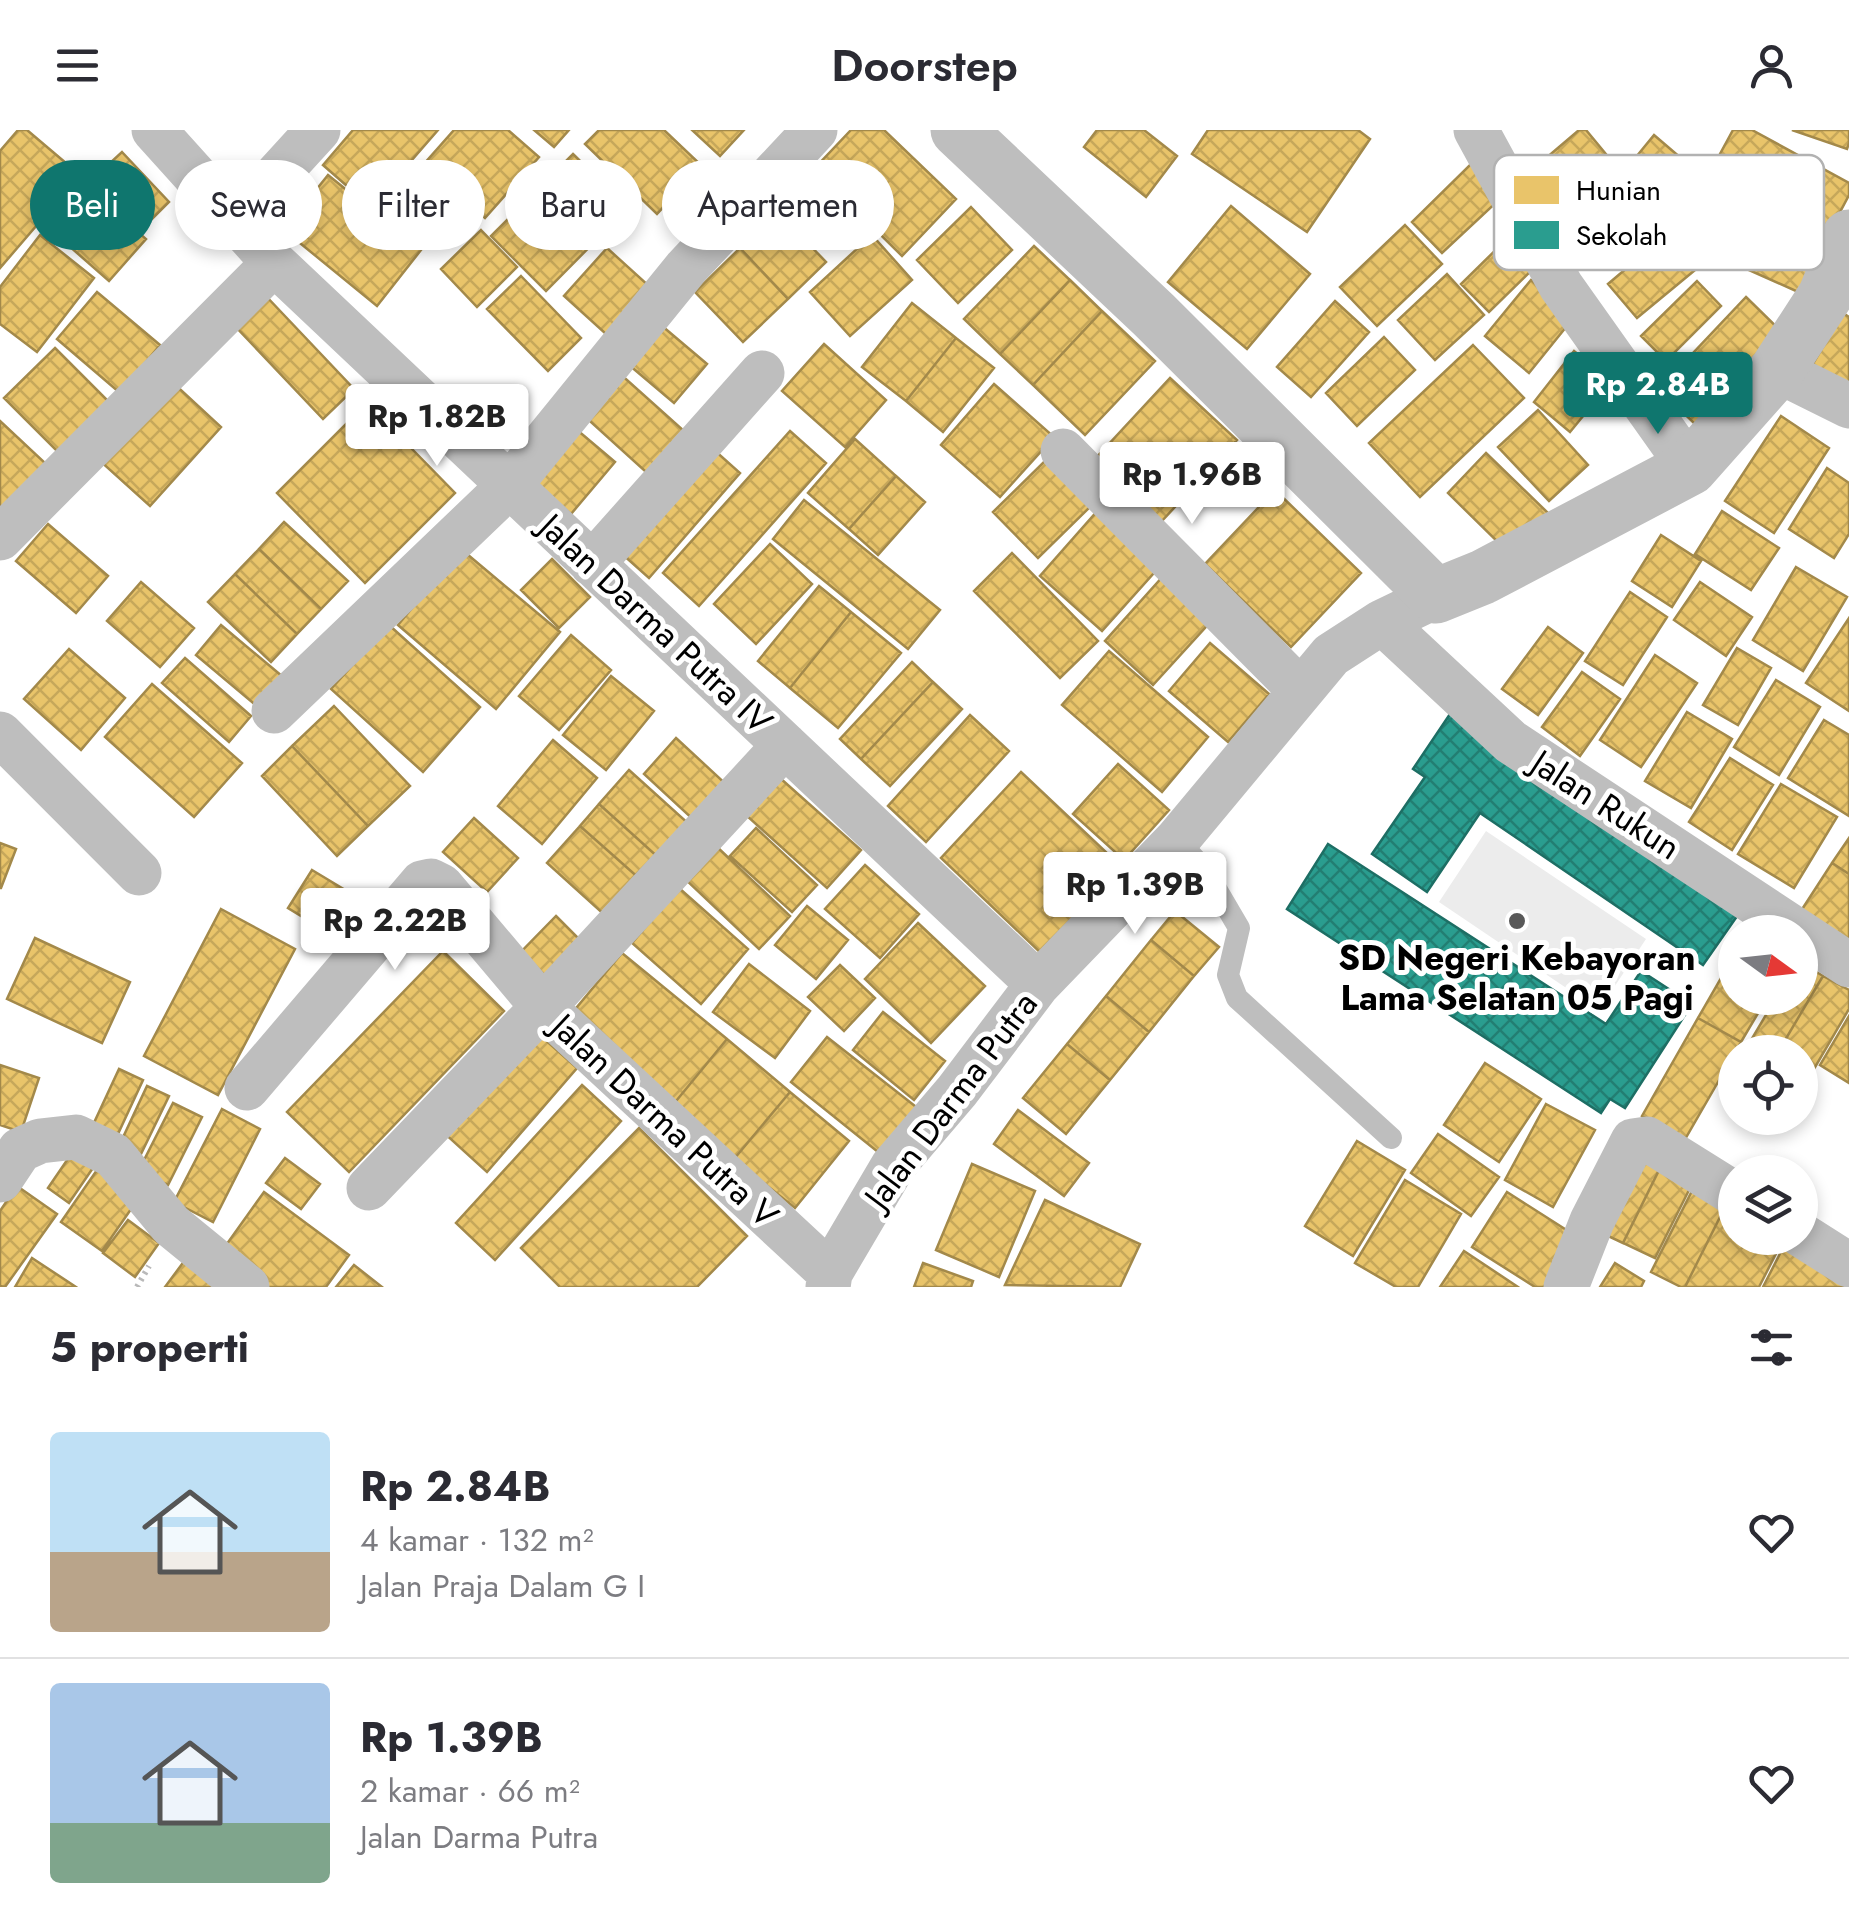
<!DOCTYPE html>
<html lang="id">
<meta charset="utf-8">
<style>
:root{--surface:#fff;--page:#f7f7f7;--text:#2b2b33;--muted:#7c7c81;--line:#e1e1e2;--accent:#0f766e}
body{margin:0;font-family:Jost,sans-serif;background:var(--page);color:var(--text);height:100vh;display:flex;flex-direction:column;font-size:38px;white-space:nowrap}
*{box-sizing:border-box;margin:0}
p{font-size:32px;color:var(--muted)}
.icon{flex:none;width:55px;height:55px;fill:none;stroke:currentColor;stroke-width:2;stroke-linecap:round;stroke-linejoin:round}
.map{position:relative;height:1157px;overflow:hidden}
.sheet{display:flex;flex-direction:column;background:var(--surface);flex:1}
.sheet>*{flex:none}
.top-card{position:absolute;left:30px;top:30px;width:1000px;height:90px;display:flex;gap:20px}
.needle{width:65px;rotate:105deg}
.controls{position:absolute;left:1718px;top:785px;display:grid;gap:20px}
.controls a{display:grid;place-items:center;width:100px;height:100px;border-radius:50%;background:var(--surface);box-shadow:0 5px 15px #0003;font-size:50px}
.price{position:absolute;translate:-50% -85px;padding:0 22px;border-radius:10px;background:#fff;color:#222;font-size:32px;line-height:65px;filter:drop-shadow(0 2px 5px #0008)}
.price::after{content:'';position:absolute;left:50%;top:60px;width:30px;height:22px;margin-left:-15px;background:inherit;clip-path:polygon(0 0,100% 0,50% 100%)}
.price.on{background:var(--accent);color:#fff}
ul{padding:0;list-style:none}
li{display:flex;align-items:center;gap:30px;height:250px;padding:0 50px}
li+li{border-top:2px solid var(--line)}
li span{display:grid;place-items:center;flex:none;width:280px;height:200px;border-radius:10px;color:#555}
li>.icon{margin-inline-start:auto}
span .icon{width:120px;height:120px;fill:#fffc;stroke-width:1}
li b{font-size:42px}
h2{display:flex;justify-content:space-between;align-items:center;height:120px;padding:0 50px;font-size:42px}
.tag{padding:0 35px;border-radius:45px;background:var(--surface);box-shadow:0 5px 15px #0003;font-size:35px;line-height:90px}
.tag.on{background:var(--accent);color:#fff}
header{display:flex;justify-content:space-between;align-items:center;height:130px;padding:0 50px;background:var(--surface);font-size:45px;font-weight:600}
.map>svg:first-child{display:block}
.green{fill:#ececec}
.homes{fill:url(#homes-cross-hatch);stroke:#a3894a;stroke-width:2.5}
.schools{fill:url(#schools-cross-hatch);stroke:#1d6e64;stroke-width:2.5}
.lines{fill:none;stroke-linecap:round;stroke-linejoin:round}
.path{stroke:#b9b9b9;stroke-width:6;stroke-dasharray:2.5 5;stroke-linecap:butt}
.service{stroke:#bebebe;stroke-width:22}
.minor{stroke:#bebebe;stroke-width:45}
.tertiary{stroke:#bebebe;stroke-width:55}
.poi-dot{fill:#595959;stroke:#fff;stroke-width:4}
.labels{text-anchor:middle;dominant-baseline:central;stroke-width:10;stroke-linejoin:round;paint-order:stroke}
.street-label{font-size:35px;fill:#000;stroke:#fff}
.poi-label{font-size:35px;font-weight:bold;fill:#000;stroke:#fff}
.key{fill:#fff;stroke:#b2b2b2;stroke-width:2.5}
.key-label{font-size:28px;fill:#000}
</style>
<header><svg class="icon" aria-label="menu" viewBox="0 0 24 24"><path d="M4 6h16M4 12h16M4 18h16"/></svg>Doorstep<svg class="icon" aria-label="person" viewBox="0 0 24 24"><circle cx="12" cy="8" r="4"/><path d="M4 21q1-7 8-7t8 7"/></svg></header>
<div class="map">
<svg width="1849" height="1157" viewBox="0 0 1849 1157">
<defs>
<pattern id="homes-cross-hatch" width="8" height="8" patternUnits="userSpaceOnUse" patternTransform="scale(2.5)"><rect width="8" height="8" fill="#e9c46a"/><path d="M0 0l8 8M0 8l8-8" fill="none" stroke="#c6a75a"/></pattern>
<pattern id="schools-cross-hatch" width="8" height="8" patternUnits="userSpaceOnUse" patternTransform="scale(2.5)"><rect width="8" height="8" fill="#2a9d8f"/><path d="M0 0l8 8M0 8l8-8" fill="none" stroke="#227e72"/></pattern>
</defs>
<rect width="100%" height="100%" fill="#fff"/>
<!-- green -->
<path class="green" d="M 1486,701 L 1646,809 L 1599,880 L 1439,772 Z"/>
<!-- homes -->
<path class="homes" d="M 18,0 L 27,0 L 80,45 L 0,138 L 0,21 Z
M 353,0 L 438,0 L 371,77 L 323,35 Z
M 454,0 L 508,0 L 539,27 L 485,88 L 424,34 Z
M 534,0 L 569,0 L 554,17 Z
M 599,0 L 664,0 L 702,36 L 657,84 L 585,14 Z
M 692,0 L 744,0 L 720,26 Z
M 851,0 L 884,0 L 956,69 L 902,126 L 814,39 Z
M 1097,0 L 1144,0 L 1177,26 L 1146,67 L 1084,17 Z
M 1208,0 L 1358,0 L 1370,9 L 1307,102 L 1192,24 Z
M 1579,0 L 1586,0 L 1620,41 L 1575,79 L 1538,35 Z
M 1733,0 L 1752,0 L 1849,53 L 1849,65 L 1831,99 L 1714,35 Z
M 1792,0 L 1849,0 L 1849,13 L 1847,19 Z
M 1654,5 L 1696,41 L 1679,62 L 1636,27 Z
M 122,22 L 169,72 L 145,96 L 97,45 Z
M 573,24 L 628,78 L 546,161 L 491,106 Z
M 1471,34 L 1502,67 L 1442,123 L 1412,92 Z
M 328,45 L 421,120 L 377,176 L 284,100 Z
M 81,51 L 146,109 L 109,151 L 44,94 Z
M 1231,76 L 1310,144 L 1247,219 L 1168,152 Z
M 971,77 L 1012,120 L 958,173 L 917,130 Z
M 778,82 L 826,132 L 788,169 L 740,118 Z
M 1770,91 L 1826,117 L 1805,165 L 1749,140 Z
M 1405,95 L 1442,134 L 1377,196 L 1340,157 Z
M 481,100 L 517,137 L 477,177 L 441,139 Z
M 1513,103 L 1541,131 L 1489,182 L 1461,154 Z
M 40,105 L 94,148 L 37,222 L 0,194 L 0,157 Z
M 872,105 L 912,150 L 850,206 L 810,162 Z
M 1666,105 L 1695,140 L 1637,188 L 1608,154 Z
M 1034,116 L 1070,150 L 1000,224 L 964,189 Z
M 607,118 L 649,156 L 606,204 L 564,166 Z
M 740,118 L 788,169 L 743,212 L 695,162 Z
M 1447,144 L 1484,185 L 1435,230 L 1398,190 Z
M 521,146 L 581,208 L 548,241 L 487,179 Z
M 1070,150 L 1102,181 L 1033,255 L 1000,224 Z
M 1531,150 L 1575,186 L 1529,243 L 1485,206 Z
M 1697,151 L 1721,176 L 1666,231 L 1641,206 Z
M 97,162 L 160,215 L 120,263 L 57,209 Z
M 265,165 L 354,259 L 323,289 L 234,195 Z
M 1746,167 L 1786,206 L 1699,298 L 1659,259 Z
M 1335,171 L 1369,202 L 1311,267 L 1277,237 Z
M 912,173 L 956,208 L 906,271 L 862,237 Z
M 1102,181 L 1155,231 L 1085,305 L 1033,255 Z
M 1843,183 L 1849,187 L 1849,266 L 1808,242 Z
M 655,190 L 707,234 L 674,273 L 622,229 Z
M 1384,207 L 1415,240 L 1357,296 L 1326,263 Z
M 956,208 L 994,238 L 943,302 L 906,271 Z
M 824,214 L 886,270 L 845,317 L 782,261 Z
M 1473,215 L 1524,268 L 1420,367 L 1369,313 Z
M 55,218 L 110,273 L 60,324 L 4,268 Z
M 1574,221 L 1611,252 L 1570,302 L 1534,272 Z
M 618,242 L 693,309 L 656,351 L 582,284 Z
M 1170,248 L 1237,310 L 1161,392 L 1095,329 Z
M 170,250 L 221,297 L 150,376 L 99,330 Z
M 994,254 L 1054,307 L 1000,367 L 941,315 Z
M 367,273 L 455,363 L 365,453 L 277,363 Z
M 1538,280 L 1588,335 L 1549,371 L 1498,317 Z
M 1781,286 L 1829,318 L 1774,403 L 1725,371 Z
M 0,291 L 45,333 L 0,382 Z
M 570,294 L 615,332 L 571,384 L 526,347 Z
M 790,301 L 826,333 L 699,476 L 663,443 Z
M 855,309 L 896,346 L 849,399 L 808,363 Z
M 713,319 L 740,343 L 649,448 L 623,425 Z
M 1486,323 L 1548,383 L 1509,423 L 1448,363 Z
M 1050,326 L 1095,372 L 1038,428 L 993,382 Z
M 1827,338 L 1849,353 L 1849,404 L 1834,428 L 1789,399 Z
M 896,346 L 925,372 L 878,425 L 849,399 Z
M 1275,360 L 1361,443 L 1291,517 L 1205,434 Z
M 804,370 L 940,480 L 908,519 L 773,409 Z
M 1099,379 L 1161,435 L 1102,501 L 1040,446 Z
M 1722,381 L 1779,418 L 1751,460 L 1695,424 Z
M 284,392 L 348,451 L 321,479 L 259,419 Z
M 48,394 L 108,446 L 76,483 L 16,431 Z
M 1661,405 L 1701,431 L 1672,477 L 1632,451 Z
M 770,414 L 812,454 L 756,514 L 714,474 Z
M 259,419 L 321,479 L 297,504 L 235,444 Z
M 461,419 L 560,502 L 496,579 L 398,495 Z
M 1012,423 L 1098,511 L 1060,548 L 974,461 Z
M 552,429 L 590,467 L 559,498 L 521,460 Z
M 1796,437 L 1847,467 L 1803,541 L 1753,510 Z
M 235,444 L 297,504 L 271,532 L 208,472 Z
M 1165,444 L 1214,488 L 1153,555 L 1105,511 Z
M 141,452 L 194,498 L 160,537 L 107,491 Z
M 1700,452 L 1752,487 L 1726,526 L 1674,490 Z
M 819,456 L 851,482 L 790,558 L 758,531 Z
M 1630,462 L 1667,487 L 1623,555 L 1585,531 Z
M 851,482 L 901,523 L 838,598 L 790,558 Z
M 1849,488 L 1849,581 L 1806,553 Z
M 221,495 L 283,547 L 258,577 L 196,525 Z
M 389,495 L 480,577 L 423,642 L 331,559 Z
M 1548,497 L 1583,523 L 1538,585 L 1502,559 Z
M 571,505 L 611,540 L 559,600 L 519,566 Z
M 1210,513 L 1269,564 L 1228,612 L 1169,561 Z
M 1737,518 L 1771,538 L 1738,595 L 1703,575 Z
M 69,519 L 125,568 L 81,620 L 24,569 Z
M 1109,521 L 1208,607 L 1162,662 L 1062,575 Z
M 1655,525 L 1697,553 L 1641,637 L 1600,610 Z
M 185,528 L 251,586 L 229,612 L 162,553 Z
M 912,532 L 933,552 L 861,629 L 840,609 Z
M 1582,542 L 1620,569 L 1580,626 L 1542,597 Z
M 611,546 L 654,581 L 606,640 L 563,605 Z
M 1776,550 L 1820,577 L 1779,645 L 1734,617 Z
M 933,552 L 962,579 L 890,656 L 861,629 Z
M 152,554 L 242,633 L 194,687 L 105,607 Z
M 334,576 L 410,656 L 368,696 L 292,616 Z
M 1687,582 L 1732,609 L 1691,678 L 1645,651 Z
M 970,585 L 1009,621 L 926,712 L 888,676 Z
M 1824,590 L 1849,605 L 1849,686 L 1788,648 Z
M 676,608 L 729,657 L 697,693 L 644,644 Z
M 553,610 L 597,648 L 542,714 L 498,676 Z
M 292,616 L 368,696 L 337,726 L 262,646 Z
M 1730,628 L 1773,655 L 1732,720 L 1689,692 Z
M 1118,634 L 1169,680 L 1124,730 L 1073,684 Z
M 629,640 L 690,695 L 660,729 L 599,674 Z
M 1021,642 L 1125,740 L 1045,827 L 941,728 Z
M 780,648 L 861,720 L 827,758 L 747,686 Z
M 1781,654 L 1837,687 L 1794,758 L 1738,724 Z
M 599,674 L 660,729 L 641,750 L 580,696 Z
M 474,688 L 518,728 L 487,762 L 443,722 Z
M 580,696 L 641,750 L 608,788 L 547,733 Z
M 756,698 L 817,755 L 792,782 L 730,726 Z
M 1849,708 L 1849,744 L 1832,733 Z
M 0,713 L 16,719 L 1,758 L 0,758 Z
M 715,715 L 790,786 L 759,819 L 684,748 Z
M 1832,733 L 1849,744 L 1849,817 L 1799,784 Z
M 865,735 L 919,784 L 880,828 L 825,779 Z
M 312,740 L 370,775 L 347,814 L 288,778 Z
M 679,758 L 748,819 L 701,874 L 632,813 Z
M 807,776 L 848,810 L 816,849 L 775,815 Z
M 221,779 L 295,819 L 218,965 L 144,926 Z
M 1175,781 L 1219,817 L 1194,846 L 1151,810 Z
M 556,786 L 588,818 L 549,859 L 516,827 Z
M 918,793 L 985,856 L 931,913 L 865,849 Z
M 35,808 L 130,852 L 102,913 L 7,869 Z
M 1151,810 L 1194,846 L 1149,902 L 1106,866 Z
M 443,821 L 504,881 L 349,1042 L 287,982 Z
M 622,823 L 727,909 L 672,976 L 567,889 Z
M 1800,832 L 1823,846 L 1778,922 L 1744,922 L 1776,868 L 1800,868 Z
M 749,834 L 810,881 L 775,928 L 713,882 Z
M 840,835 L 875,868 L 844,901 L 808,867 Z
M 1728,836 L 1735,840 L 1735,868 L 1767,868 L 1741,912 L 1698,888 Z
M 1823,846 L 1849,860 L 1849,879 L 1804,956 L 1800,954 L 1800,922 L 1778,922 Z
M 1106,866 L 1149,902 L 1110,950 L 1067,914 Z
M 883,882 L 945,931 L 914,970 L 853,920 Z
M 1849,886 L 1849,953 L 1820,935 Z
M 1698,888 L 1741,912 L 1684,1011 L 1642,986 Z
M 533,899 L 577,938 L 487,1042 L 443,1002 Z
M 827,907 L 920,980 L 883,1026 L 791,952 Z
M 727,909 L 790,962 L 734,1029 L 672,976 Z
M 1067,914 L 1110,950 L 1066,1004 L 1023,968 Z
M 1485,933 L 1541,969 L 1499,1032 L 1444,995 Z
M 0,935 L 39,948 L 21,1002 L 0,995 Z
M 119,939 L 143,950 L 117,1006 L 93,995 Z
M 582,955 L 621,991 L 495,1130 L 456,1093 Z
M 147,956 L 169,966 L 140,1026 L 119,1016 Z
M 790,962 L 849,1011 L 795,1078 L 734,1029 Z
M 173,973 L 202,987 L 168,1055 L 139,1040 Z
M 1546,974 L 1595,1000 L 1553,1077 L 1505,1050 Z
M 222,979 L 260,999 L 213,1092 L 174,1072 Z
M 1018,980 L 1089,1033 L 1064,1066 L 994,1014 Z
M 639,998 L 747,1106 L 697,1157 L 560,1157 L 521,1118 Z
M 1438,1004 L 1499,1047 L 1471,1086 L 1411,1043 Z
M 1357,1011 L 1405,1040 L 1353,1126 L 1305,1096 Z
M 76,1017 L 97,1032 L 69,1073 L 48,1058 Z
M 1633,1017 L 1663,1032 L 1623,1113 L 1593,1099 Z
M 285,1028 L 320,1054 L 301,1079 L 266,1053 Z
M 1663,1032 L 1695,1048 L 1655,1128 L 1623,1113 Z
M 972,1034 L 1035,1061 L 999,1147 L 936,1120 Z
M 97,1040 L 138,1069 L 102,1121 L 61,1092 Z
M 1405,1050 L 1461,1084 L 1418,1157 L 1396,1157 L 1355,1133 Z
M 1696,1053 L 1729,1069 L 1685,1157 L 1681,1157 L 1651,1142 Z
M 17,1056 L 57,1084 L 5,1157 L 0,1156 L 0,1081 Z
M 264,1062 L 349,1125 L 326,1157 L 262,1157 L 219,1125 Z
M 1507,1062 L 1582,1110 L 1553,1157 L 1535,1157 L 1472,1117 Z
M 1729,1069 L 1735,1072 L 1735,1108 L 1784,1108 L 1759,1157 L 1685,1157 Z
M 1045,1070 L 1140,1114 L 1120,1157 L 1005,1155 Z
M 128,1090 L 159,1113 L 135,1147 L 103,1123 Z
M 1787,1110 L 1849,1151 L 1846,1157 L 1763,1157 Z
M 1464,1121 L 1518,1157 L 1440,1157 Z
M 188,1126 L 229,1157 L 165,1157 Z
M 32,1128 L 76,1157 L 15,1157 Z
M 923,1133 L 973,1151 L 971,1157 L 914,1157 Z
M 1615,1133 L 1644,1151 L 1641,1157 L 1600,1157 Z
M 354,1135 L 382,1157 L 336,1157 Z"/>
<!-- schools -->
<path class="schools" d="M 1452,581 L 1742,779 L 1703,835 L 1480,683 L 1427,762 L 1372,724 L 1425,647 L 1413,639 Z
M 1328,714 L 1606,894 L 1641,841 L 1692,874 L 1625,978 L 1610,969 L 1601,983 L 1287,779 Z"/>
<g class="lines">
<!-- path -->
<path class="path" d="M 137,1157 L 149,1136"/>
<!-- service -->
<path class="service" d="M 1177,710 L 1205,740 L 1239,798 L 1228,845 L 1237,868 L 1391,1008"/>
<!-- minor -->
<path class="minor" d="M 154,0 L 274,133 L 1038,854
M 1476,0 L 1561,156 L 1690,338
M 235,91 L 318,0
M 1777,240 L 1849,276
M 1063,321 L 1301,561
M 0,408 L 274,133
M 592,434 L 762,243
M 1382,492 L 1511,612 L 1849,835
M 274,581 L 509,356 L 686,138 L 815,0
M 0,604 L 139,743
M 247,958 L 422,753 L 431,751 L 441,756 L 543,877 L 830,1143
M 0,1050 L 20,1020 L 40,1011 L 76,1007 L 113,1025 L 171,1095 L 247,1157
M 369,1058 L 543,877 L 785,615
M 1800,1104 L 1849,1135
M 828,1157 L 830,1143 L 893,1036 L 957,961 L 1038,854 L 1177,710 L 1331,525 L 1382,492 L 1436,466
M 1566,1157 L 1592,1091 L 1633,1011 L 1647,1009 L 1735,1064"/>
<!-- tertiary -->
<path class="tertiary" d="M 958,0 L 1154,185 L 1436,466 L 1483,447 L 1690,338 L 1777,240 L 1825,166 L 1849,107"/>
</g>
<!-- markers -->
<circle class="poi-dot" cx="1517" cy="791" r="10"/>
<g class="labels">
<!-- street labels -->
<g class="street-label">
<text transform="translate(656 494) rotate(43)">Jalan Darma Putra IV</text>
<text transform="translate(1606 675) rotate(33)">Jalan Rukun</text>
<text transform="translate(951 970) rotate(-53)">Jalan Darma Putra</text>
<text transform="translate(665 991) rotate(43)">Jalan Darma Putra V</text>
</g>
<!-- poi labels -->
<g class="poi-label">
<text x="1517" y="828">SD Negeri Kebayoran<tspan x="1517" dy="40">Lama Selatan 05 Pagi</tspan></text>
</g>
</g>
<!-- legend -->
<rect x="1494" y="25" width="330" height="115" rx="15" class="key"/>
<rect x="1514" y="46" width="45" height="28" fill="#e9c46a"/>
<rect x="1514" y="91" width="45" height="28" fill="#2a9d8f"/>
<g class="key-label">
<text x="1576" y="70">Hunian</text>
<text x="1576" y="115">Sekolah</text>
</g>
</svg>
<div class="controls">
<a><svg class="needle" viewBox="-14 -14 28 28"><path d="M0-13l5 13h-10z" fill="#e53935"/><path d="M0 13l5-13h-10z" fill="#7c7c81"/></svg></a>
<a><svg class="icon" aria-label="locate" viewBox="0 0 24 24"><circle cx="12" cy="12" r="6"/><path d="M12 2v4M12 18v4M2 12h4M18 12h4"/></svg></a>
<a><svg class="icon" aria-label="layers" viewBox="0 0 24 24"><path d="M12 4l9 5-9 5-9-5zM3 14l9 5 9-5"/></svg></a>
</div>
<b class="price on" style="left:1658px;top:307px">Rp 2.84B</b>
<b class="price" style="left:437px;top:339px">Rp 1.82B</b>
<b class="price" style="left:1192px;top:397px">Rp 1.96B</b>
<b class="price" style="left:1135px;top:807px">Rp 1.39B</b>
<b class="price" style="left:395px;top:843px">Rp 2.22B</b>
<div class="top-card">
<a class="tag on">Beli</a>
<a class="tag">Sewa</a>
<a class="tag">Filter</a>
<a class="tag">Baru</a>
<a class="tag">Apartemen</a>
</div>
</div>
<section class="sheet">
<h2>5 properti<svg class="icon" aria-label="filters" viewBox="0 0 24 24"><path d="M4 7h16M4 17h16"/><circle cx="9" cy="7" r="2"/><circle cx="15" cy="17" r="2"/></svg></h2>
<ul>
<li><span style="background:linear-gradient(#bfe0f5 60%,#b9a48a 0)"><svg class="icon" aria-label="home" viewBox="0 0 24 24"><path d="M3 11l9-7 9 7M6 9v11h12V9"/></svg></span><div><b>Rp 2.84B</b><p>4 kamar · 132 m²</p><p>Jalan Praja Dalam G I</p></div><svg class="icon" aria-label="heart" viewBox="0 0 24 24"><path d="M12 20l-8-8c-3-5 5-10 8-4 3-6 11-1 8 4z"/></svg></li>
<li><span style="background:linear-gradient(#a9c7e8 70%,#7fa58c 0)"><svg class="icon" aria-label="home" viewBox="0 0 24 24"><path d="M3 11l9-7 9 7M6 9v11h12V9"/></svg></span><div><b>Rp 1.39B</b><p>2 kamar · 66 m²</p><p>Jalan Darma Putra</p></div><svg class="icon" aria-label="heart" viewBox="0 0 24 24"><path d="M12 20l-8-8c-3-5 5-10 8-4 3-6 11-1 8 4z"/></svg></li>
</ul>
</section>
